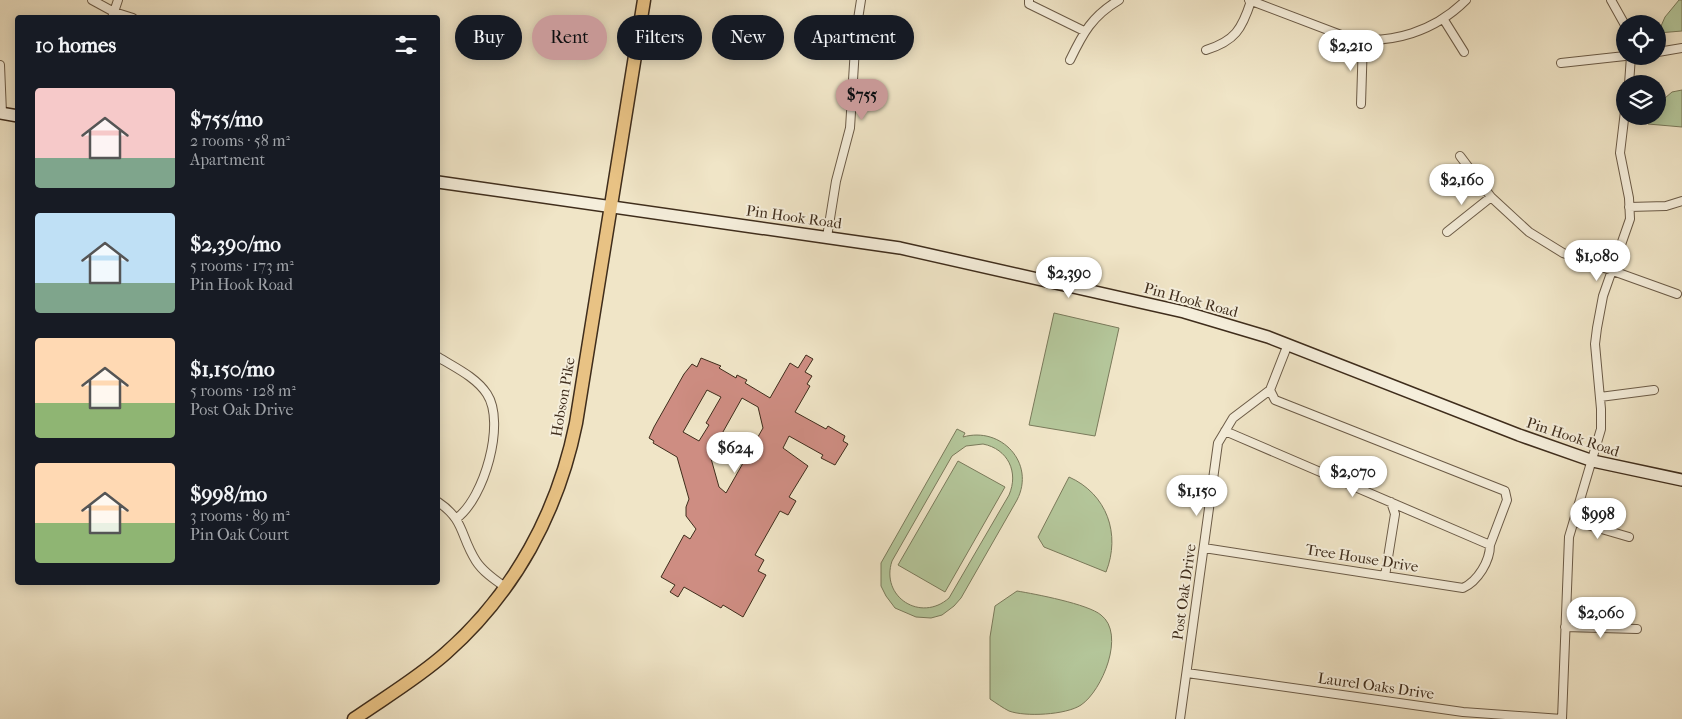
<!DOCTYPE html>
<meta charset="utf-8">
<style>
:root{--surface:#171b24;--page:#20242c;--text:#f1f3f6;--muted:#9ea1a6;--accent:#c59692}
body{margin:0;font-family:"IM FELL French Canon",serif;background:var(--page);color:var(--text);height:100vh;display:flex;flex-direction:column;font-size:19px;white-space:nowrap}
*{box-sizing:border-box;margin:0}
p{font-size:16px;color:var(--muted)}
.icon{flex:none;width:28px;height:28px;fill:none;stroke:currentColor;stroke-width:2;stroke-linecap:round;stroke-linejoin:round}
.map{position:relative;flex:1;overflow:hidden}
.side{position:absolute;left:15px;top:15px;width:425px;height:570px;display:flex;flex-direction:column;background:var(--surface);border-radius:5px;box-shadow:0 2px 12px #0003}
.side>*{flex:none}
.banner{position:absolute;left:455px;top:15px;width:475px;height:45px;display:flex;gap:10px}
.fabs{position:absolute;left:1616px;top:15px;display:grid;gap:10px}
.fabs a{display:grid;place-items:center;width:50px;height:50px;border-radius:50%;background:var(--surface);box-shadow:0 2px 12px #0003;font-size:25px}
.price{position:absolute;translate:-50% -42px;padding:0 11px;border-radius:18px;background:#fff;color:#222;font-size:16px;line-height:32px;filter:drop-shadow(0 1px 2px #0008)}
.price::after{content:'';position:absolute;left:50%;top:30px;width:15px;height:11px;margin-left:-8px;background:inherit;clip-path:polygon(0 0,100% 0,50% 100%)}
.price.current{background:var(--accent);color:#111}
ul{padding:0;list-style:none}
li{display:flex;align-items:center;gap:15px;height:125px;padding:0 20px}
li span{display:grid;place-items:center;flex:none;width:140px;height:100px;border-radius:5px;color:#555}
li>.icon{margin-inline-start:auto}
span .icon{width:60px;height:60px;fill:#fffc;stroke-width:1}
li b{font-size:21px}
h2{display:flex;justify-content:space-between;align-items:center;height:60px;padding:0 20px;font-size:21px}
.tag{padding:0 18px;border-radius:22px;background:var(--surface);box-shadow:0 2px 12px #0003;font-size:18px;line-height:45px}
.tag.current{background:var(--accent);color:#111}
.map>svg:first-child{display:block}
.green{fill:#b4c69a;stroke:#7a7a5b;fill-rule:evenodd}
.building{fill:#ce8d82;stroke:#3f2d1c;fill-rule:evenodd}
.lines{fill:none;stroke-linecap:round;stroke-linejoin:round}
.street-casing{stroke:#6b5b47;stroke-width:10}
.secondary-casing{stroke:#3f2d1c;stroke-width:14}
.primary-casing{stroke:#3f2d1c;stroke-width:15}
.street{stroke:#f5eedb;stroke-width:8}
.secondary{stroke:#f5eedb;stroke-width:11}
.primary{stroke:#e8c284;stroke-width:12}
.labels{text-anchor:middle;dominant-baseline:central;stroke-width:4;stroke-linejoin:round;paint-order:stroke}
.street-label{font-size:15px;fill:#3f2d1c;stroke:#f5eedb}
</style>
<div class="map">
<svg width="1682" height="719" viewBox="0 0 1682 719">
<rect width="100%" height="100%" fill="#f0e5c7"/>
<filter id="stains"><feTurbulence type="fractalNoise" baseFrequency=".004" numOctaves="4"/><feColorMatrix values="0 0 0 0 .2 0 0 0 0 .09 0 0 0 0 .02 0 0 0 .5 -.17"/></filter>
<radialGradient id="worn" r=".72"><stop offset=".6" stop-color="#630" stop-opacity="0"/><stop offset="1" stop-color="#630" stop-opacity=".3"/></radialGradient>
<!-- green -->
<path class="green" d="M 1679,0 L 1682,0 L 1682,31 L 1658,33 L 1665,17 Z
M 1682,90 L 1682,127 L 1648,124 L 1649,116 L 1658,116 L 1658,104 L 1672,92 Z
M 1054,313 L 1119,328 L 1095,436 L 1029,425 Z
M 957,429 L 965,433 L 963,437 C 1001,426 1036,463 1017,500 L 961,598 L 954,606 L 942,615 L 931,618 L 916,617 L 895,608 L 886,596 L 881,586 L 881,563 ZM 983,444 C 1008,449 1019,472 1009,495 L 949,598 C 921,623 880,597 892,561 L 952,456 L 966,446 Z
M 958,461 L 1005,487 L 945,592 L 898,565 Z
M 1069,477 C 1107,494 1121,534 1106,572 L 1044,547 L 1038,537 Z
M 1017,591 C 1035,594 1088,604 1101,615 C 1126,634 1102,691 1081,705 C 1066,715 1025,717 1009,711 C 1003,708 996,703 990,699 L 990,637 L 995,606 Z"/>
<!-- building -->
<path class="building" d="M 806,355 L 813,359 L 805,372 L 812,376 L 807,384 L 810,386 L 795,412 L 826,429 L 828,426 L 845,436 L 843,441 L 848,444 L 835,465 L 821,458 L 823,455 L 789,436 L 783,448 L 808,466 L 789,497 L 796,501 L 788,515 L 780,511 L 755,555 L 764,560 L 758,571 L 766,575 L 743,617 L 723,605 L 721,608 L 684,587 L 678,597 L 670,592 L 675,585 L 661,577 L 684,535 L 690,539 L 696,529 L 686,516 L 686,507 L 689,499 L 677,457 L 653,443 L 654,441 L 649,438 L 654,427 L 684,374 L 692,364 L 697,367 L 701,358 L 721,366 L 719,368 L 736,378 L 737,375 L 747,380 L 745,383 L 770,398 L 790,363 L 798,368 ZM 707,390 L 721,397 L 706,423 L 709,425 L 699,441 L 683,432 ZM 742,398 L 758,407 L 763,428 L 726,493 L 719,487 L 710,455 Z"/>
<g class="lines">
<!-- street casing -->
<g class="street-casing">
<path id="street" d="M 92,0 L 114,12 L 133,18
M 1029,0 L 1029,4 L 1084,31
M 1249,0 L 1349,38 C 1392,45 1435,31 1466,0
M 1611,0 L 1625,25
M 112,18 L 118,0
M 1444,20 L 1464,52
M 1206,50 C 1235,41 1242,29 1251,1
M 1658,52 L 1682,48
M 1070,60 C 1083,33 1092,16 1119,0
M 1561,63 L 1625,56
M 0,65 L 2,113
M 1629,84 L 1631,56
M 1361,104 L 1363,40
M 1460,156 L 1491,197 L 1529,232 L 1563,253 L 1677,294
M 1629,207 L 1666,206 L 1682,201
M 1447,232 L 1491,197
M 827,237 L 836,181 L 850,128 L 856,32 L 861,0
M 438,357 C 454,367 476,377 487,394 C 506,423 484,498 457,518
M 1600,397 L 1654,390
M 1225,431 L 1490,545
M 438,502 C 465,520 460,536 476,561 C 483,572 495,580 505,587
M 1574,521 L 1629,537
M 1204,548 L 1463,588 C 1478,581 1490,561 1490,545 L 1507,500 L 1505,491 L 1275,400 L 1270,390
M 1385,576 L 1395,514 L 1391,502
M 1565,627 L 1637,629
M 1187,673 L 1463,712 L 1562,719
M 1180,719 L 1218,443 L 1233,418 L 1270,390 L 1288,344
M 1562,719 L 1569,537 L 1601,429 L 1601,409 L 1595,344 L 1597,328 L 1603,296 L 1630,219 L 1629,198 L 1620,153 L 1625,111"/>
</g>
<!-- secondary casing -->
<g class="secondary-casing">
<path id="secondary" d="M 0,113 L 18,116
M 438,182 L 900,248 L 1184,312 L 1268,337 L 1519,435 L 1593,461 L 1682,480"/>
</g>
<!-- primary casing -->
<g class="primary-casing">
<path id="primary" d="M 354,719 C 384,698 418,678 446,653 C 515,592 558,512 576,423 L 644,0"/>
</g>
<!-- street -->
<use href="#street" class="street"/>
<!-- secondary -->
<use href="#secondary" class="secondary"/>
<!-- primary -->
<use href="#primary" class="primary"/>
</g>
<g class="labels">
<!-- street labels -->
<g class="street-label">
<text transform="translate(794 217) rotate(8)">Pin Hook Road</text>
<text transform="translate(1191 300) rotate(15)">Pin Hook Road</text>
<text transform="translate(563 397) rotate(-80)">Hobson Pike</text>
<text transform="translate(1573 437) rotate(18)">Pin Hook Road</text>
<text transform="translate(1362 558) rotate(9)">Tree House Drive</text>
<text transform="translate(1184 592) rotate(-82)">Post Oak Drive</text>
<text transform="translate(1376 686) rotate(8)">Laurel Oaks Drive</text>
</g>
</g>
<rect width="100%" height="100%" filter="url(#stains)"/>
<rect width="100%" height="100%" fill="url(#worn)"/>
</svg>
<div class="fabs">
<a><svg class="icon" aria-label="locate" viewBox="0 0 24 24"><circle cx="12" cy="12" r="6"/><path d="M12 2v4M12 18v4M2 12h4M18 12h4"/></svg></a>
<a><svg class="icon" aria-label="layers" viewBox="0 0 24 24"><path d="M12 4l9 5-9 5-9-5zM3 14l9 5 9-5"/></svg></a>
</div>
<b class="price" style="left:1351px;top:72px">$2,210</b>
<b class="price current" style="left:862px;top:121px">$755</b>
<b class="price" style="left:1462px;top:206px">$2,160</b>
<b class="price" style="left:1597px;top:282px">$1,080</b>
<b class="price" style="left:1069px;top:299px">$2,390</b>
<b class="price" style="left:735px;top:474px">$624</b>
<b class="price" style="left:1353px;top:498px">$2,070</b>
<b class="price" style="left:1197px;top:517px">$1,150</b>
<b class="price" style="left:1598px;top:540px">$998</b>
<b class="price" style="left:1601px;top:639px">$2,060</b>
<div class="banner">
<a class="tag">Buy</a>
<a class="tag current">Rent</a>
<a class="tag">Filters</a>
<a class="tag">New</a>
<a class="tag">Apartment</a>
</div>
<section class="side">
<h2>10 homes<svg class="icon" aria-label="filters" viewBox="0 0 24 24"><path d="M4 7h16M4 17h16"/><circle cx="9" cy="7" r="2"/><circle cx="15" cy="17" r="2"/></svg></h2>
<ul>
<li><span style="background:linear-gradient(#f6c9c9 70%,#7fa58c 0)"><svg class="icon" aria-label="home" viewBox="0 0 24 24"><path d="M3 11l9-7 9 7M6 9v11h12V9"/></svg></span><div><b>$755/mo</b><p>2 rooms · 58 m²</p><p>Apartment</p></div></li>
<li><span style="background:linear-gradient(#bfe0f5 70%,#7fa58c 0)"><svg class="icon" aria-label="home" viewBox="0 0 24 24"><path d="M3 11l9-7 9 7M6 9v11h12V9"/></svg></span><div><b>$2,390/mo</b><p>5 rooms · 173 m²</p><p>Pin Hook Road</p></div></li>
<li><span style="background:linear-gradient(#ffd9b3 65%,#8fb573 0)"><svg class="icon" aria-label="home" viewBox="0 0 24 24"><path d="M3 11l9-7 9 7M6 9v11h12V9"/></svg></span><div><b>$1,150/mo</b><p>5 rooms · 128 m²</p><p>Post Oak Drive</p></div></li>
<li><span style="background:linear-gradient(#ffd9b3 60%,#8fb573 0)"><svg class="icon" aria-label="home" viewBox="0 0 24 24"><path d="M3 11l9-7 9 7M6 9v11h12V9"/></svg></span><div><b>$998/mo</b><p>3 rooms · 89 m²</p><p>Pin Oak Court</p></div></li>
</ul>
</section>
</div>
